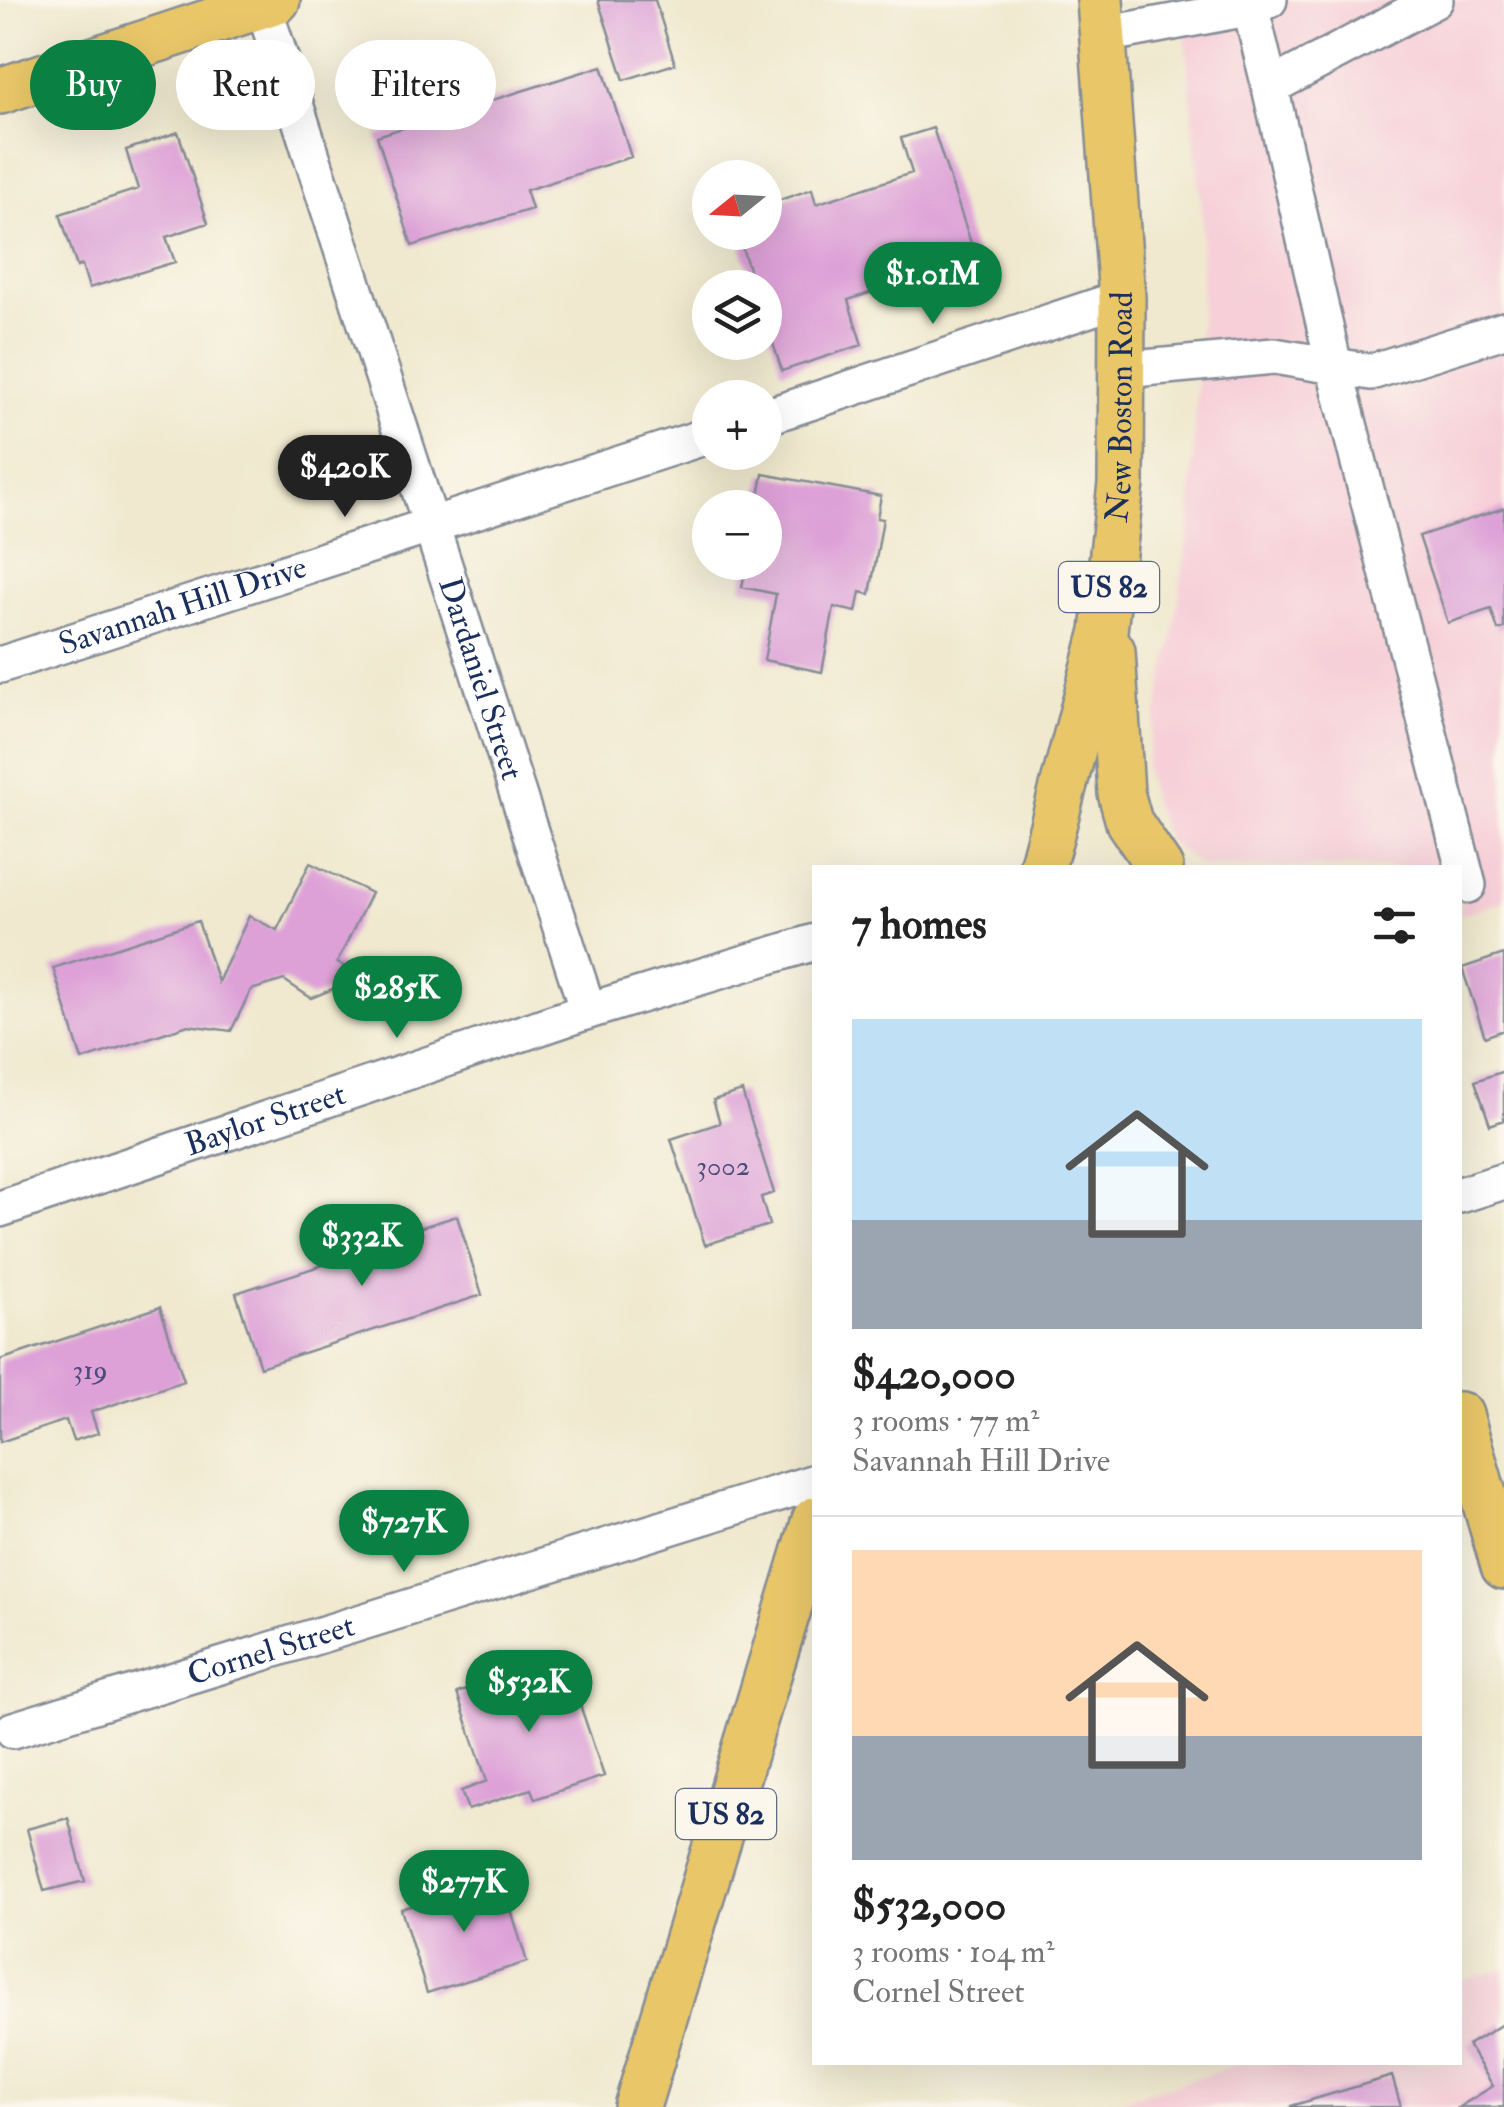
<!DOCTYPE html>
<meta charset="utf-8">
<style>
:root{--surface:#fff;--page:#f6f6f6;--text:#222;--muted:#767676;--line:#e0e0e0;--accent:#0b8043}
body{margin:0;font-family:"IM FELL Double Pica",serif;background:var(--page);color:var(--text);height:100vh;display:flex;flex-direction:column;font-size:38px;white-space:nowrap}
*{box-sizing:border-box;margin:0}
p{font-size:32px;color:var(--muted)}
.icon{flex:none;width:55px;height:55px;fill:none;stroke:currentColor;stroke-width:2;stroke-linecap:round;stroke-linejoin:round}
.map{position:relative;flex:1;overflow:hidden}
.side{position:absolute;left:812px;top:865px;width:650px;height:1200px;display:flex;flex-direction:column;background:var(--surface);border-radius:0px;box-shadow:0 10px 40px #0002}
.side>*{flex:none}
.top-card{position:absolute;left:30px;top:40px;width:632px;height:90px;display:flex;gap:20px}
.needle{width:65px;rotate:252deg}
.tools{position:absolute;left:692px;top:160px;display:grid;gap:20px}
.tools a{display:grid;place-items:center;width:90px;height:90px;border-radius:50%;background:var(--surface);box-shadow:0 10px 40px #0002;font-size:50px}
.price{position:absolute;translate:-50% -85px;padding:0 22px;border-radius:35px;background:var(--accent);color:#fff;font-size:32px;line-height:65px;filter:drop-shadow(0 2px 5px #0008)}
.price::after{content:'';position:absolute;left:50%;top:60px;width:30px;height:22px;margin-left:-15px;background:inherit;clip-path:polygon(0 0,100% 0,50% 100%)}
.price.on{background:#222;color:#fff}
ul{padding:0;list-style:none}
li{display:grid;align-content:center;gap:20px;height:530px;padding:0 40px}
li+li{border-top:2px solid var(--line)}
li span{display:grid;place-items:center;height:310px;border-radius:0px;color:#555}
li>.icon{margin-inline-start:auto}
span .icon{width:180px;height:180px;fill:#fffc;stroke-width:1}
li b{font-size:42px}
h2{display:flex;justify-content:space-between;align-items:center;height:120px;padding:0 40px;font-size:42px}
.tag{padding:0 35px;border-radius:45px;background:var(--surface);box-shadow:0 10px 40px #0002;font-size:35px;line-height:90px}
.tag.on{background:var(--accent);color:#fff}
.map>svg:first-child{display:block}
.built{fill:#f6cfd8}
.building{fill:#dda1d7}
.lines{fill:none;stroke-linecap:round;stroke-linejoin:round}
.minor-casing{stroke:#868c96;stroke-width:40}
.major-casing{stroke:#868c96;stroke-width:50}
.minor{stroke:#fff;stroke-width:35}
.major{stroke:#e9c769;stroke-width:45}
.labels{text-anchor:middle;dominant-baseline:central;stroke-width:8;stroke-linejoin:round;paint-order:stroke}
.number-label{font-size:28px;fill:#4c4c7c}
.shield{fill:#fbf7ec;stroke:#5e6b89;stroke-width:2.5}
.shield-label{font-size:30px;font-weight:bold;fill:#1b2f5e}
.street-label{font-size:32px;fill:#1b2f5e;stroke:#fbf7ec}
</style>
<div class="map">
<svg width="1504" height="2107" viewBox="0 0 1504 2107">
<rect width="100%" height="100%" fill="#fbf7ec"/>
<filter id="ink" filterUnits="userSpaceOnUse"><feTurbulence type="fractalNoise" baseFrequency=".01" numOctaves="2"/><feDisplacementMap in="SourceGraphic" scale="20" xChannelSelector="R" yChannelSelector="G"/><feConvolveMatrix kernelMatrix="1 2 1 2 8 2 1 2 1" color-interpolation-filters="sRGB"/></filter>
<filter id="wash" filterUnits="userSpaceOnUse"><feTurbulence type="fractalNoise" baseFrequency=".0048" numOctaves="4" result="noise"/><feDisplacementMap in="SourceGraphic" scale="40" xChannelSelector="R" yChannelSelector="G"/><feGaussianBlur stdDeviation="2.25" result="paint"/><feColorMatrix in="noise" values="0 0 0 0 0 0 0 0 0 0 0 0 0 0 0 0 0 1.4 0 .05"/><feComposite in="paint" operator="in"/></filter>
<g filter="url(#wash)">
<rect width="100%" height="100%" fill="#f0e9cf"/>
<!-- built -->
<path class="built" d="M 1182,0 L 1504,0 L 1504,901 L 1460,915 L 1460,868 L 1202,867 L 1168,842 L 1152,799 L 1145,768 L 1173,636 L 1190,522 L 1201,300 L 1202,216 Z
M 1504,1969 L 1504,2107 L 1099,2107 L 1245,2063 L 1460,2062 L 1460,1981 Z"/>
<g id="blocks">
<!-- building -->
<path class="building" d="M 598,0 L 655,0 L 675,64 L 624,80 Z
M 602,66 L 631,157 L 526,190 L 532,209 L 412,246 L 377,136 Z
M 933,128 L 976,258 L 848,300 L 862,345 L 782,371 L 765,319 L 765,288 L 755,288 L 737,232 L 765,232 L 765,205 L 812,189 L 816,204 L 912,173 L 901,138 Z
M 178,132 L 208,223 L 166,237 L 175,262 L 89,288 L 82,265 L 77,267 L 60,214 L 138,189 L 126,150 Z
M 763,474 L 881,496 L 877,518 L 883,519 L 870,594 L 860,592 L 856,612 L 834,607 L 822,672 L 764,660 L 776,594 L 742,587 L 747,562 L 765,562 L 765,508 L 757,508 Z
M 1504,508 L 1504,628 L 1498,630 L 1491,609 L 1448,623 L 1419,536 Z
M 310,863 L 371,893 L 337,963 L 364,976 L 311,998 L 284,980 L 251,990 L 231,1031 L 188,1025 L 82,1060 L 53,968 L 198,921 L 218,982 L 249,916 L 277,930 Z
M 1504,954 L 1504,1030 L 1485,1037 L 1462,968 Z
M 1504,1071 L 1504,1120 L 1490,1125 L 1475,1081 Z
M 742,1091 L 774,1193 L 761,1197 L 769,1225 L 705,1245 L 671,1139 L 720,1123 L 713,1100 Z
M 408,1213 L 412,1230 L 457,1216 L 482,1295 L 260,1367 L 236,1293 L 354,1255 L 347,1233 Z
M 160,1307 L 184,1381 L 91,1412 L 98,1433 L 73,1441 L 66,1420 L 0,1442 L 0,1360 Z
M 564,1657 L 604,1776 L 535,1799 L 531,1789 L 468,1810 L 461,1791 L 487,1781 L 457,1693 L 526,1669 L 529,1678 L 538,1675 L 536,1667 Z
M 68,1818 L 85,1881 L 44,1891 L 27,1829 Z
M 501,1878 L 527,1962 L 427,1993 L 401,1909 Z
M 1504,2023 L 1504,2107 L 1459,2107 L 1493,2086 L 1468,2045 Z
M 1392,2076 L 1401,2107 L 1291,2107 L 1291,2106 Z"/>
</g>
</g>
<g filter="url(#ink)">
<use href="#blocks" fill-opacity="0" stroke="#868c96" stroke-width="2.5"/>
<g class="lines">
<!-- minor casing -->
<g class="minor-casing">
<g id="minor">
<path d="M 1435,0 L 1270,87 L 1334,366 L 1468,885"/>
<path id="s1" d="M 263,5 L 588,1011"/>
<path d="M 1250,6 L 1270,87"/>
<path d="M 1104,35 L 1237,10 L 1269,0"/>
<path d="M 1123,370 L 1274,356 L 1371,372 L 1504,330"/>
<path d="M 765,417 L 1122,298"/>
<path id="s2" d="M 0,665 L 710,435"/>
<path d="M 1460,1195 L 1504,1181"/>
<path id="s3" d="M 0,1209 L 588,1011 L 815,942"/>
<path id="s4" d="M 13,1730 L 815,1482"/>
</g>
</g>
<!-- major casing -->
<g class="major-casing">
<g id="major">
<path d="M 0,91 L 277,0"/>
<path d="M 1112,651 L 1121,793 L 1129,822 L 1160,868"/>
<path id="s5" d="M 1042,868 L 1104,631 L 1121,484 L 1122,298 L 1100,0"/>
<path d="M 1460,1415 L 1504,1566"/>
<path d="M 637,2107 L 815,1520"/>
</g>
</g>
<!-- minor -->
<use href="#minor" class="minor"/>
<!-- major -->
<use href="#major" class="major"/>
</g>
</g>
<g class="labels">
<!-- number labels -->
<g class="number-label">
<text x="723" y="1166">3002</text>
<text x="90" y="1370">319</text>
</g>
<!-- shield labels -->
<g class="shield">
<rect x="1059" y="562" width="100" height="50" rx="8"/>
<rect x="676" y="1789" width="100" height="50" rx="8"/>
</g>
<g class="shield-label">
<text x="1109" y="587">US 82</text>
<text x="726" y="1814">US 82</text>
</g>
<!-- street labels -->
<g class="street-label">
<text stroke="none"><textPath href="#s5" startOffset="470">New Boston Road</textPath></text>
<text stroke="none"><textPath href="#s2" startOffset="192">Savannah Hill Drive</textPath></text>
<text stroke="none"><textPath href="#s1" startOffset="708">Dardaniel Street</textPath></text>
<text stroke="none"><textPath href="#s3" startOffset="280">Baylor Street</textPath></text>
<text stroke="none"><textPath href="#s4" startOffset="270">Cornel Street</textPath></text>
</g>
</g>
</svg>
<div class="tools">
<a><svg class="needle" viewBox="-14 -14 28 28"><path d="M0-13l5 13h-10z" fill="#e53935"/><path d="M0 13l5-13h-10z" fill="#767676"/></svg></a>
<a><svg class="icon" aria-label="layers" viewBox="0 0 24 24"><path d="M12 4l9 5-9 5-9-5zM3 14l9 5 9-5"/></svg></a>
<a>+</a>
<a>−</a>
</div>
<b class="price" style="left:933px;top:327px">$1.01M</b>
<b class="price on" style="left:345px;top:520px">$420K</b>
<b class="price" style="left:397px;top:1041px">$285K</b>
<b class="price" style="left:362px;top:1289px">$332K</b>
<b class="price" style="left:404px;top:1575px">$727K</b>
<b class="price" style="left:529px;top:1735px">$532K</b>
<b class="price" style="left:464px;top:1935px">$277K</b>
<div class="top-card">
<a class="tag on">Buy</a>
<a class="tag">Rent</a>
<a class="tag">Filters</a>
</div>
<section class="side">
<h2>7 homes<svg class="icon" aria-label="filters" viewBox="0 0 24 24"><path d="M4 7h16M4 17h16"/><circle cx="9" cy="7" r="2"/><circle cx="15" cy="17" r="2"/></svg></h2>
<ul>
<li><span style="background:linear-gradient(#bfe0f5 65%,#9aa5b1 0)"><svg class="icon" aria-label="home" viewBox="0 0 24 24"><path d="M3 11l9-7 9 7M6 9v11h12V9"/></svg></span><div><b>$420,000</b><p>3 rooms · 77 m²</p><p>Savannah Hill Drive</p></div></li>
<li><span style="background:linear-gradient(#ffd9b3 60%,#9aa5b1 0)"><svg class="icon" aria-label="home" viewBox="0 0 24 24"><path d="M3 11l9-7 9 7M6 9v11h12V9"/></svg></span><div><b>$532,000</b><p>3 rooms · 104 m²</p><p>Cornel Street</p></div></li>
</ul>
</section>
</div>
